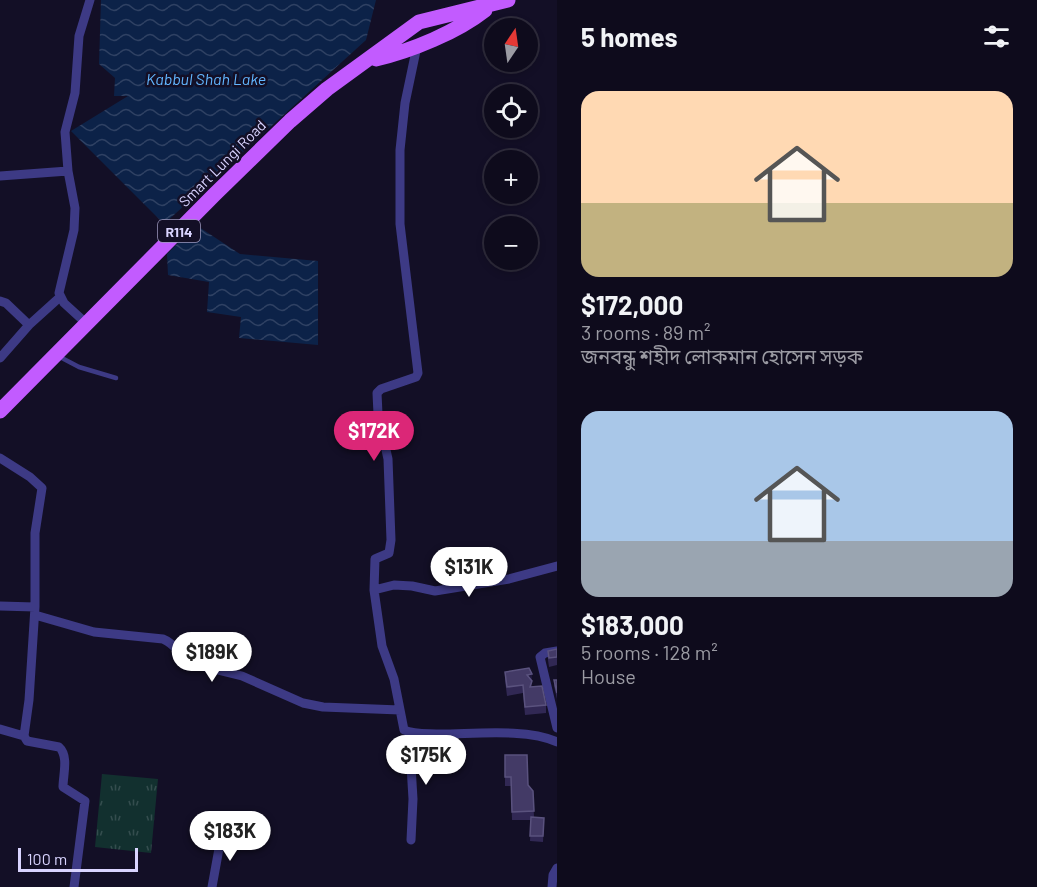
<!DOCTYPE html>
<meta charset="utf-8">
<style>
:root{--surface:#0e0b1c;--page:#1c1929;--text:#f1f3f6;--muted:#9b9ba3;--line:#2e2b3b;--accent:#db2777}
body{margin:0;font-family:Barlow,"Noto Sans Bengali",sans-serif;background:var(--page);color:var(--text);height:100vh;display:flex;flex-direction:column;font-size:22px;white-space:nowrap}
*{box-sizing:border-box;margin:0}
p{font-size:20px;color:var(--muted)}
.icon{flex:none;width:33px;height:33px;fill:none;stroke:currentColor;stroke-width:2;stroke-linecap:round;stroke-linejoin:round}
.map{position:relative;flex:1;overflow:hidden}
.details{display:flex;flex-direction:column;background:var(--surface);width:480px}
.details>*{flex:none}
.needle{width:39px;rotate:13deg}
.fabs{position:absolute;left:484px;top:18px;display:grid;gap:12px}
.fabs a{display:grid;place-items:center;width:54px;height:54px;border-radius:50%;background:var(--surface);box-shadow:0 3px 9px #0003,0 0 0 2px var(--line);font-size:30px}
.scale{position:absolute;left:18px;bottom:15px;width:120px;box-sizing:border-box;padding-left:6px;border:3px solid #d9d4ff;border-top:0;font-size:16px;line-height:21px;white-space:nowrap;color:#d9d4ff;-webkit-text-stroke:4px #130f26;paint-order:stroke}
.price{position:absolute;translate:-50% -51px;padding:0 14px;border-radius:21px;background:#fff;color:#222;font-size:20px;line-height:39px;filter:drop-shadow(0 2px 3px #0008)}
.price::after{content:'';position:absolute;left:50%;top:36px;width:18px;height:14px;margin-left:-9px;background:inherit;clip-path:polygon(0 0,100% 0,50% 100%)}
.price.current{background:var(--accent);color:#fff}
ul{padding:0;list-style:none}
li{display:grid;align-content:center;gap:12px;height:318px;padding:0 24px}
li span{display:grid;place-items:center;height:186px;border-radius:18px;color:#555}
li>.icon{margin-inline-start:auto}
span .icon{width:108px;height:108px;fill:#fffc;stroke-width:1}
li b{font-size:26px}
h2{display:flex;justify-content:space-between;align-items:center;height:72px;padding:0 24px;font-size:26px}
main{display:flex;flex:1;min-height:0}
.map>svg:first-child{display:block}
.park{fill:url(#park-tufts)}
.water{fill:url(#water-waves)}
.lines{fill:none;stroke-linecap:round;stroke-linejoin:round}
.service{stroke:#3d3a85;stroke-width:4.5}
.minor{stroke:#3d3a85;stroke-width:9}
.primary{stroke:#c25bff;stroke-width:15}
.wall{fill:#312854}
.shaded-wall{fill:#1d163a}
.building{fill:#433a66;stroke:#5a527e;stroke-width:1.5}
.labels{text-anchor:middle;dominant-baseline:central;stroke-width:5;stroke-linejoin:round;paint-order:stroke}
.shield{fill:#130f26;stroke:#9e99be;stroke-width:1.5}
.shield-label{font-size:14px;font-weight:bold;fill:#d9d4ff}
.street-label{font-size:15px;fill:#d9d4ff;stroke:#130f26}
.water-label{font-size:16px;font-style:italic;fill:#62b6ff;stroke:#130f26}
</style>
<main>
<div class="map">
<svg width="557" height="887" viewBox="0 0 557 887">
<defs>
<pattern id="park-tufts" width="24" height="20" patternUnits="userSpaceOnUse" patternTransform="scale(1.5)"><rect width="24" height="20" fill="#12302f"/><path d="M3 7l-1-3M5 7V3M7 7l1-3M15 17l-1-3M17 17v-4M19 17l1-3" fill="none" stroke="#344d4e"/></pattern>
<pattern id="water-waves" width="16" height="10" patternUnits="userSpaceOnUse" patternTransform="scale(1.5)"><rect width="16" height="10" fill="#0c2248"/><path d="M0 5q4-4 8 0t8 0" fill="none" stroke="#2f4163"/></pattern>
</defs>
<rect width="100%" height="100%" fill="#130f26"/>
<!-- park -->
<path class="park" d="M 102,774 L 158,779 L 151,853 L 95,847 Z"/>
<!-- water -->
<path class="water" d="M 101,0 L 376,0 L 366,40 L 164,224 L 71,131 L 128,96 L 114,96 L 115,78 L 99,64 Z
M 196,225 L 240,254 L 318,261 L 318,345 L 239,338 L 241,317 L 207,312 L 209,282 L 168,275 L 167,254 Z"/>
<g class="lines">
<!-- service -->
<path class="service" d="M 60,357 L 79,367 L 116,378"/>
<!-- minor -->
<path class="minor" d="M 417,46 L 405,103 L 400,150 L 400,224 L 418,373 L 416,377 L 381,389 L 377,393 L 378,414 L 388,459 L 391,540 L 389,553 L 375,559 L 374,590 L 382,646 L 394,679 L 404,730 C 415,735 429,733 441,734 C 473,734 528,728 557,742
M 0,176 L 68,171
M 0,301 L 6,303 L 29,325
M 87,324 L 64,303 L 59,293 L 74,230 L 75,208 L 68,171 L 65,132 L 75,93 L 79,36 L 90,0
M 0,358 L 29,325 L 60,297
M 0,458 L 30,477 L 42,488 L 35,533 L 35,607 L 29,700 L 24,736 L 27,741 L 59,747 C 69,756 63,775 63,787 L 85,801 L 74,887
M 374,590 L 394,585 L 412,586 L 435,591 L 509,579 L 557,566
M 0,606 L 35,607
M 35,615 L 94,632 L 163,639 C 176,644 181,657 193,664 L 242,676 L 303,703 L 323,707 L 400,710
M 557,651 L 545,653 L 540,657 L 557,728
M 0,729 L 24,736
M 409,732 L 413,799 L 411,840
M 212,887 L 222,832
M 552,887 L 553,875 L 557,868"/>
<!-- primary -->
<path class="primary" d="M 376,59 C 411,51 457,32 485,10
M 0,411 L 215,194 L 290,121 L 327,89 L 419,22 L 508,0"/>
</g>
<!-- wall -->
<path class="wall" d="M 557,649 L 557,665 L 549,667 L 548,660 L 548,651 Z
M 505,672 L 532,674 L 532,687 L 546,705 L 546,713 L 525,715 L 523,693 L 507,696 L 505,680 Z
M 554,680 L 557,680 L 557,699 L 554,686 Z
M 505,755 L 533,791 L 534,817 L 544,818 L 543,842 L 530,841 L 531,820 L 512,820 L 511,786 L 505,786 Z"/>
<!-- shaded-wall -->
<path class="shaded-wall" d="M 532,674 L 532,689 L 527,675 Z"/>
<!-- building -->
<path class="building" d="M 557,649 L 557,657 L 549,658 L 548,651 Z
M 529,668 L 532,674 L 527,675 L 532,681 L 530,687 L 542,686 L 546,705 L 525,707 L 523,685 L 507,687 L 505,672 Z
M 554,680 L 557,680 L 557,693 Z
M 505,755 L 527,755 L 528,785 L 533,791 L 534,811 L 512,812 L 511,777 L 505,777 Z
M 531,817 L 544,818 L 543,836 L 530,836 Z"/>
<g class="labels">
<!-- shield labels -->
<rect class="shield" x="158" y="220" width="42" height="22" rx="4.5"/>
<g class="shield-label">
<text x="179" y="231">R114</text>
</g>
<!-- street labels -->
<g class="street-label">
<text transform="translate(222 163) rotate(-45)">Smart Lungi Road</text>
</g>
<!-- water labels -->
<g class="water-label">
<text x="206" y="78">Kabbul Shah Lake</text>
</g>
</g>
</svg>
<div class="fabs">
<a><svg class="needle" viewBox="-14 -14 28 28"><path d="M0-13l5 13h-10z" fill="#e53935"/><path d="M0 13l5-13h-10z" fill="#9b9ba3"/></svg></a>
<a><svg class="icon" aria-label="locate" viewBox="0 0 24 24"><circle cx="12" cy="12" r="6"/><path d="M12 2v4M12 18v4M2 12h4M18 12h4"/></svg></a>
<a>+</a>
<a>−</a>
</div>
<div class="scale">100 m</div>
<b class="price current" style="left:374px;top:462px">$172K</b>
<b class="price" style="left:469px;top:598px">$131K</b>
<b class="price" style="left:212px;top:683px">$189K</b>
<b class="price" style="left:426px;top:786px">$175K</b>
<b class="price" style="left:230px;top:862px">$183K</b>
</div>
<section class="details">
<h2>5 homes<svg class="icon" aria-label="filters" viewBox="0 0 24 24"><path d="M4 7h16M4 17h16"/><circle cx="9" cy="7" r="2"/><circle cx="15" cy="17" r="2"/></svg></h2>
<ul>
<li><span style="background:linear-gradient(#ffd9b3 60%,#c2b280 0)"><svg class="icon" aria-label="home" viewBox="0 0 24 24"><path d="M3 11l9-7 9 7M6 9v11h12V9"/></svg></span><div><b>$172,000</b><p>3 rooms · 89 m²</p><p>জনবন্ধু শহীদ লোকমান হোসেন সড়ক</p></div></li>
<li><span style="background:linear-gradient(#a9c7e8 70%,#9aa5b1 0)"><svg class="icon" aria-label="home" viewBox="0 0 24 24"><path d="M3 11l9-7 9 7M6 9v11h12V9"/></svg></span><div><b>$183,000</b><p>5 rooms · 128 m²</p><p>House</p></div></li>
</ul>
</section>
</main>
